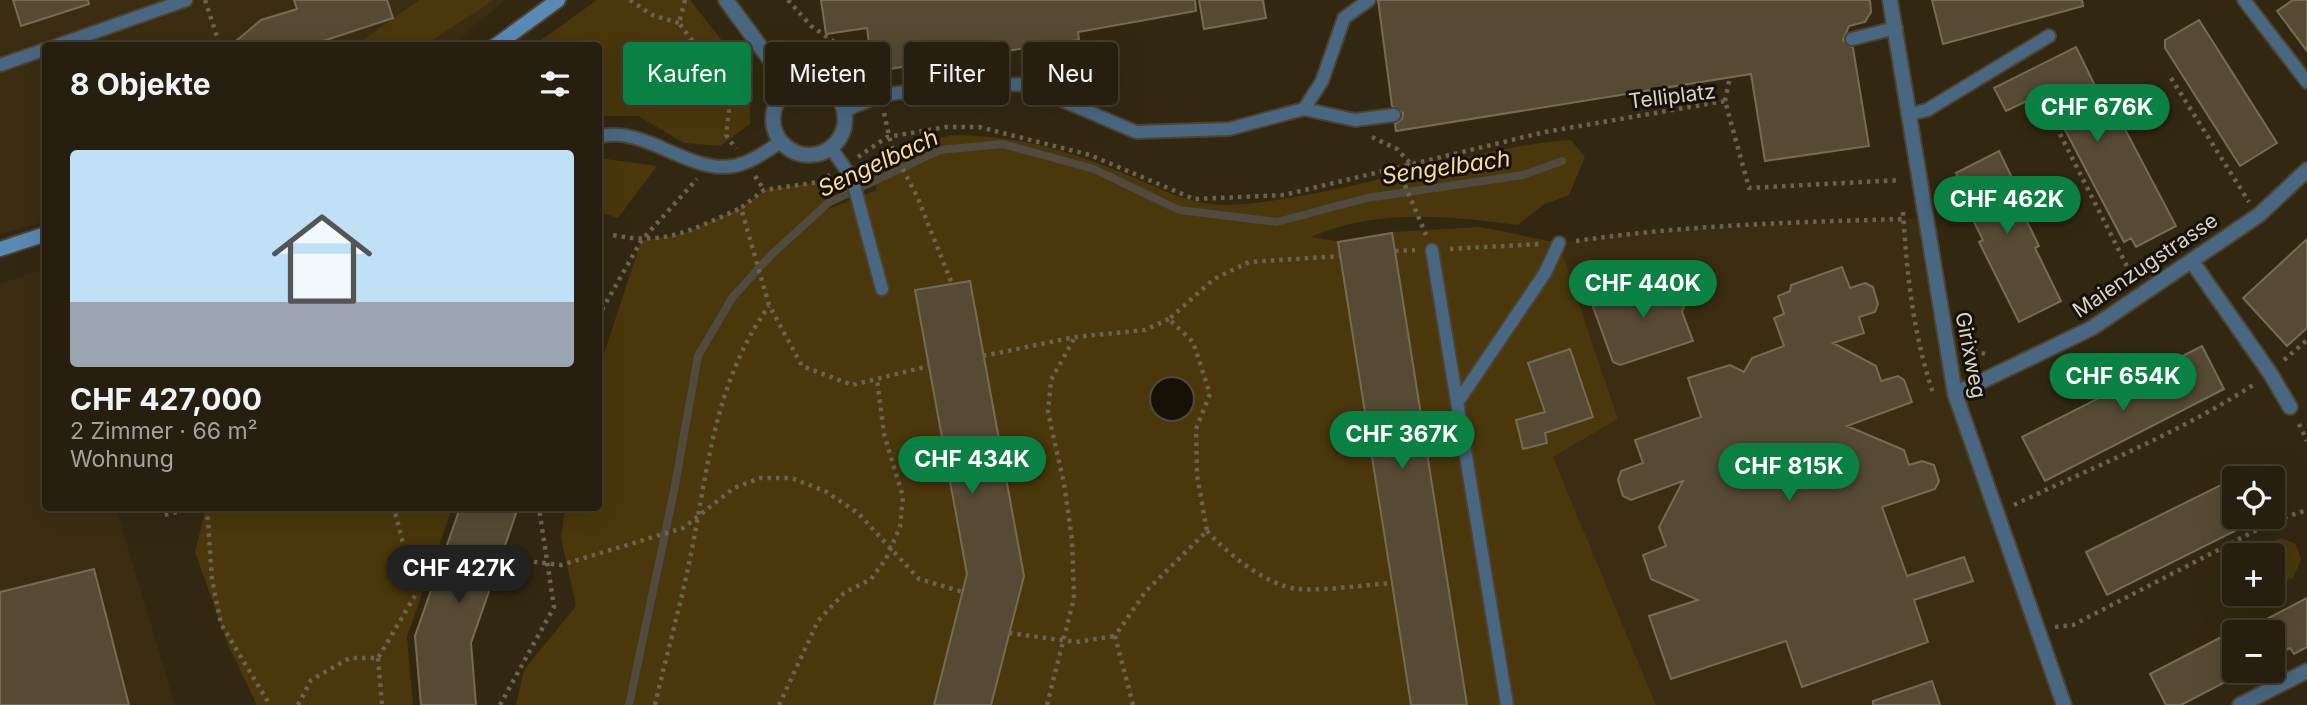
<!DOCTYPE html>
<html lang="de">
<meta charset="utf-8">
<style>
:root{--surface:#261e0e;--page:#2e2717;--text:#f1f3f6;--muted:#a4a29e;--line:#423c2e;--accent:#0b8043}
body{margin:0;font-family:Inter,sans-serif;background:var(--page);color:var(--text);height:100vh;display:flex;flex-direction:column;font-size:26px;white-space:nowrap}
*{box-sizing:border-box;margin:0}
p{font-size:23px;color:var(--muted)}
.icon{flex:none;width:38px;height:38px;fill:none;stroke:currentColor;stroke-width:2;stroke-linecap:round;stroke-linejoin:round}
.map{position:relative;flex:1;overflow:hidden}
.drawer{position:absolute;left:42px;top:42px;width:560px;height:469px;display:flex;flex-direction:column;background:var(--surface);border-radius:7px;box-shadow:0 7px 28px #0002,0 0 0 2px var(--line)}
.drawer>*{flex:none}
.guide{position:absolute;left:623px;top:42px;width:665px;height:63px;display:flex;gap:14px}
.tools{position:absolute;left:2222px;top:466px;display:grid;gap:14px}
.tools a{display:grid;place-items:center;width:63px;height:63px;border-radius:7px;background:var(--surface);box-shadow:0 7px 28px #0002,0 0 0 2px var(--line);font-size:35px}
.price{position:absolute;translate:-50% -60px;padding:0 16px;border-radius:24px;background:var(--accent);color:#fff;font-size:23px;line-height:46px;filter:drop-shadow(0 2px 4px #0008)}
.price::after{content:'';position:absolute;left:50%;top:42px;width:21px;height:16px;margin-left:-10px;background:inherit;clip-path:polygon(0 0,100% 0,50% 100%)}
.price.on{background:#222;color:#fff}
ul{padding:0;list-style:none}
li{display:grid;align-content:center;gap:14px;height:371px;padding:0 28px}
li+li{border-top:2px solid var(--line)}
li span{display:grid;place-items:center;height:217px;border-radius:7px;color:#555}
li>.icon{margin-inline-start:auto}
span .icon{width:126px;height:126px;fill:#fffc;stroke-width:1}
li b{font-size:30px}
h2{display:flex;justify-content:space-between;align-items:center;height:84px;padding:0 28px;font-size:30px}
.chip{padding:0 24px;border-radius:7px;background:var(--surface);box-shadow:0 7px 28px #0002,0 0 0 2px var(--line);font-size:24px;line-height:63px}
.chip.on{background:var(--accent);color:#fff}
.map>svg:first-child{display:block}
.built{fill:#3b2d11}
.green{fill:#4a370b}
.water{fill:#161005;stroke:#504a3f;stroke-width:2}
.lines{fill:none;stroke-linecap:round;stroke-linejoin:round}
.stream{stroke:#504a3f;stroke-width:8}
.building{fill:#564a34;stroke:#766b53;stroke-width:2}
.service-casing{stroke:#4d432f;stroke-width:16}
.minor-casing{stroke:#4d432f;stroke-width:18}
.secondary-casing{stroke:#4d432f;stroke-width:18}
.path{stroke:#6b6250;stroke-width:4.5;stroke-dasharray:3.5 5;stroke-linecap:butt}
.service{stroke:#4a6782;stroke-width:12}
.minor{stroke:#4a6782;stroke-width:14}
.secondary{stroke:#5a89b4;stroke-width:14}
.labels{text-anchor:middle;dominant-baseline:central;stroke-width:6;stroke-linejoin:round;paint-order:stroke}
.street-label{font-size:21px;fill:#d9d2c6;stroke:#161108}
.water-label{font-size:23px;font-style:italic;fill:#fcdb99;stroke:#161108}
</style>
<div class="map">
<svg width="2307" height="705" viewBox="0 0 2307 705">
<rect width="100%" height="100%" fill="#322812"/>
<!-- built -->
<path class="built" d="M 0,0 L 505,0 L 452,45 L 46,46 L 45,222 L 0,234 Z
M 1926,218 L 1955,394 L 2064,705 L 1656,705 L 1553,457 L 1618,419 L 1559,243 L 1646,231 Z
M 45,269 L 46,508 L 116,508 L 175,705 L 0,705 L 0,284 Z"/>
<!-- green -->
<path class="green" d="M 419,0 L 494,0 L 425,45 L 356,45 Z
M 597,0 L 690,0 L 750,76 L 750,124 L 720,146 L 684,143 L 638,116 L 599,116 L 598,46 L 534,45 Z
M 950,135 C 1014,135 1066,149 1125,174 C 1153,185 1179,200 1210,204 C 1236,207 1264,202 1289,198 C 1384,184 1475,147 1571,140 L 1585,157 L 1569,195 L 1543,205 L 1518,225 C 1451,216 1375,208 1311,237 L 1336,241 L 1394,232 L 1480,227 L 1559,243 L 1618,419 L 1553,457 L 1656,705 L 516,705 L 524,670 L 576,606 L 561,537 L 565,508 L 598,508 L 599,369 L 641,241 L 682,234 L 741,208 L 764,190 L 819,182 L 828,209 L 877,190 L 867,168 L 872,160 Z
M 599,158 L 657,166 L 618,218 L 599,212 Z
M 206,508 L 452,508 L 407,637 L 413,705 L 257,705 L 229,647 L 195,552 Z
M 2281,538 L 2296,544 L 2301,560 L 2293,578 L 2273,585 L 2273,555 L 2255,555 L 2263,546 Z"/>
<!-- water -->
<path class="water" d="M1150 399a22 22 0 1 1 44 0a22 22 0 1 1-44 0Z"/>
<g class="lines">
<!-- stream -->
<path class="stream" d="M 629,705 L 674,491 L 698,356 L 732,298 L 770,256 L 828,203 L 940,150 L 1003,144 L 1094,169 L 1179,210 L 1277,222 L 1367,198 L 1523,175 L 1562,161"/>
</g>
<!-- building -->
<path class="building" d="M 13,0 L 88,0 L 89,4 L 21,26 Z
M 294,0 L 387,0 L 393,18 L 308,46 L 230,46 L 261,20 L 297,9 Z
M 821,0 L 1195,0 L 1196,11 L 1078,32 L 1079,40 L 882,70 L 879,51 L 870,52 L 867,28 L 826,34 Z
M 1199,0 L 1263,0 L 1266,18 L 1204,29 Z
M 1378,0 L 1870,0 L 1871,12 L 1865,22 L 1849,26 L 1843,40 L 1853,48 L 1869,146 L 1765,161 L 1751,74 L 1396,131 L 1395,124 L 1402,119 L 1403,113 L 1392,106 Z
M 1932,0 L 2082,0 L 2083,6 L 1943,44 Z
M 2293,0 L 2307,0 L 2307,51 L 2277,11 Z
M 2199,20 L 2277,143 L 2240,166 L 2165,48 L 2165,40 Z
M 2076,47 L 2100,96 L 2106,93 L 2176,226 L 2136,247 L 2131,238 L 2124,242 L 2096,189 L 2063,126 L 2069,123 L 2052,89 L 2006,111 L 1994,88 Z
M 1999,151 L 2023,200 L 2018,203 L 2039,246 L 2035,248 L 2061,301 L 2019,322 L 1979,242 L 1983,240 L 1963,200 L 1968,197 L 1956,173 Z
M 1392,233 L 1395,251 L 1467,705 L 1411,705 L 1392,583 L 1338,242 Z
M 2307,239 L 2307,328 L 2287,346 L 2243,298 Z
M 1842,267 L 1850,288 L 1865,283 L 1873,287 L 1878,304 L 1875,312 L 1859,317 L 1864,333 L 1833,343 L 1876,366 L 1881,381 L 1898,376 L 1904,380 L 1912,402 L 1847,426 L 1904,450 L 1909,465 L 1922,461 L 1934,465 L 1939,481 L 1935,489 L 1882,507 L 1907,576 L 1964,557 L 1973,581 L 1914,600 L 1928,642 L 1802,687 L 1786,641 L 1671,679 L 1649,616 L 1698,600 L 1651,579 L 1643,555 L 1666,546 L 1659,527 L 1683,481 L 1631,500 L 1623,496 L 1618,480 L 1621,471 L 1643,463 L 1635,440 L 1701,417 L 1688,378 L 1730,365 L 1744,372 L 1752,358 L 1784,346 L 1774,318 L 1784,314 L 1778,296 L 1790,291 L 1791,285 Z
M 1667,275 L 1675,279 L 1685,304 L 1682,312 L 1693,341 L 1620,365 L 1613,362 L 1591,301 Z
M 970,281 L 1024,576 L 991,705 L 934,705 L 967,574 L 915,290 Z
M 2202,346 L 2224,389 L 2045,481 L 2022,437 Z
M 1570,349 L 1593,417 L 1545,433 L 1547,443 L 1523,449 L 1516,420 L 1545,412 L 1528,363 Z
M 2235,478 L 2235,531 L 2107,595 L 2086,552 Z
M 460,508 L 518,508 L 471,643 L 476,705 L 421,705 L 415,636 Z
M 94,569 L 129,705 L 0,705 L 0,592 Z
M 2307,598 L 2307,647 L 2294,654 L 2290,648 L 2273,657 L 2273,632 L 2242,632 Z
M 2235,630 L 2235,677 L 2181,705 L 2166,705 L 2150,674 Z
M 1932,681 L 1940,705 L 1873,705 L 1873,701 Z"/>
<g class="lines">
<!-- service casing -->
<g class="service-casing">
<path id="service" d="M 2244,0 L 2307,82
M 1852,39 L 1896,28
M 55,46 L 186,0
M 0,65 L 46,49
M 1304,109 L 1355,120 L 1394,115
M 844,111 L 882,95 L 975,83 L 1026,85 L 1136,132 L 1229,129 L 1304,109 L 1322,81 L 1344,18 L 1369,0
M 1910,114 L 1927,110 L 2049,36
M 598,137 C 644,124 688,174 733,166 C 751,163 766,151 781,142
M 831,148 L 852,178 L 882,289
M 1432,250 L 1507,705
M 1457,403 L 1545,273 L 1559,243"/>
</g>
<!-- minor casing -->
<g class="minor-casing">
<path id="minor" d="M 726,0 L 790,87
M 1890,0 L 1955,394 L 2064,705
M773 119a36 36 0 1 1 72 0a36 36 0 1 1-72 0Z
M 2193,263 L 2270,373 L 2290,407
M 1955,394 L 2092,328 L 2259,215 L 2307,170
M 2240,705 L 2307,671"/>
</g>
<!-- secondary casing -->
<g class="secondary-casing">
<path id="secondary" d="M 495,46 L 558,0
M 0,249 L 46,234"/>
</g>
<!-- path -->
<path class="path" d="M 205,0 L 220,46
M 630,0 L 652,15 L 679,23
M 685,0 L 679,23 L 731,93 L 726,135 L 736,149
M 788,0 L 811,26 L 869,66 L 876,81
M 2171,78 L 2249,202
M 1725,101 L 1730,77
M 884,113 L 892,149 L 917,196 L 952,284
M 2060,134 L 2134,280
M 1372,137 L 1397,149 L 1410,163
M 858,157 L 887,137 L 946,127 L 979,127 L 1090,155 L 1194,199 L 1284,195 L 1545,132 L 1725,101 L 1749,188 L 1901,180
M 1411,164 L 1401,176 L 1426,235
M 830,175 L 819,182 L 764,190 L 741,208 L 769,305 L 802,366 L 852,385 L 929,366
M 755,176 L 764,190
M 1903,212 C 1907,275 1913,333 1933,393
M 613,235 C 667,246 693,229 741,208
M 1576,241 C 1686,225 1795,222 1906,219
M 1450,249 L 1539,244
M 1395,251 L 1415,250
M 598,317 L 641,241 L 697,179
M 1967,345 L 1977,352 L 1990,355
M 983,356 L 1075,337 L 1145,330 L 1169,319
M 2284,360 L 2307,340
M 2299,424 L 2307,441
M 2014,505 C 2095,466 2180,433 2256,383
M 161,508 L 164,515 L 193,508
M 207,508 L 212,580 L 221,624 L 270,705
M 1207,531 C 1228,554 1267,586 1298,589 C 1328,591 1362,585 1392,583
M 500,558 L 561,565 L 683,528 L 734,488 L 760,478 L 791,478 L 825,491 L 858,513 L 919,579 L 963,592
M 2055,627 L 2073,625 L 2274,521 L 2307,510
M 1009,633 L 1076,642 L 1115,636
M 378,658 L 382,705
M 298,705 L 311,680 L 350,658 L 378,658 L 416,594 L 394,508
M 500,705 L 554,607 L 539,508
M 655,705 C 666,656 680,608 690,559 C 708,470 714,382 769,306
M 779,705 L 818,621 L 844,593 L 871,579 L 886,559 L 900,527 L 903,497 L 884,434 L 877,379
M 1047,705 L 1074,598 L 1072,539 L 1064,484 L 1048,412 L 1051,380 L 1075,337
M 1133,705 L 1115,636 L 1146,591 L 1207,531 L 1197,476 L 1196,429 L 1210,394 L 1193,342 L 1169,319 L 1214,279 L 1249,262 L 1340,256"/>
<!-- service -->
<use href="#service" class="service"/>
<!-- minor -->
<use href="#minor" class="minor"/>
<!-- secondary -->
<use href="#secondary" class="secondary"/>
</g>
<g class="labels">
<!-- street labels -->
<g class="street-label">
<text transform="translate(1672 96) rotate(-7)">Telliplatz</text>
<text transform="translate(2145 265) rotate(-34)">Maienzugstrasse</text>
<text transform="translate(1971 355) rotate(79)">Girixweg</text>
</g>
<!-- water labels -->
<g class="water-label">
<text transform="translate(878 163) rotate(-25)">Sengelbach</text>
<text transform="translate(1446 167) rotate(-8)">Sengelbach</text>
</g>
</g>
</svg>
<div class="tools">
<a><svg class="icon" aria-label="locate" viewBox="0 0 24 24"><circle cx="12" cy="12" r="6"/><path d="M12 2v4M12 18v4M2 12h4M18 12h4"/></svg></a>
<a>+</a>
<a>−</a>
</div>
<b class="price" style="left:2097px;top:144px">CHF 676K</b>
<b class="price" style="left:2007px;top:236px">CHF 462K</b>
<b class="price" style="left:1643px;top:320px">CHF 440K</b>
<b class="price" style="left:2123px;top:413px">CHF 654K</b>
<b class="price" style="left:1402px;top:471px">CHF 367K</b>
<b class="price" style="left:972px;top:496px">CHF 434K</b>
<b class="price" style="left:1789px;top:503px">CHF 815K</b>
<b class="price on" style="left:459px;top:605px">CHF 427K</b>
<div class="guide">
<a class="chip on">Kaufen</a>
<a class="chip">Mieten</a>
<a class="chip">Filter</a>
<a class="chip">Neu</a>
</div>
<section class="drawer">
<h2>8 Objekte<svg class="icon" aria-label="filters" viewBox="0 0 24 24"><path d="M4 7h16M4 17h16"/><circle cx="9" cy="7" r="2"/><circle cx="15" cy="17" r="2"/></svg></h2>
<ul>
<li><span style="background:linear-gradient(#bfe0f5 70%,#9aa5b1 0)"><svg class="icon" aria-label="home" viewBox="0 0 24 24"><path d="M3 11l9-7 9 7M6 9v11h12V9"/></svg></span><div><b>CHF 427,000</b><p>2 Zimmer · 66 m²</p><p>Wohnung</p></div></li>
</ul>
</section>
</div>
